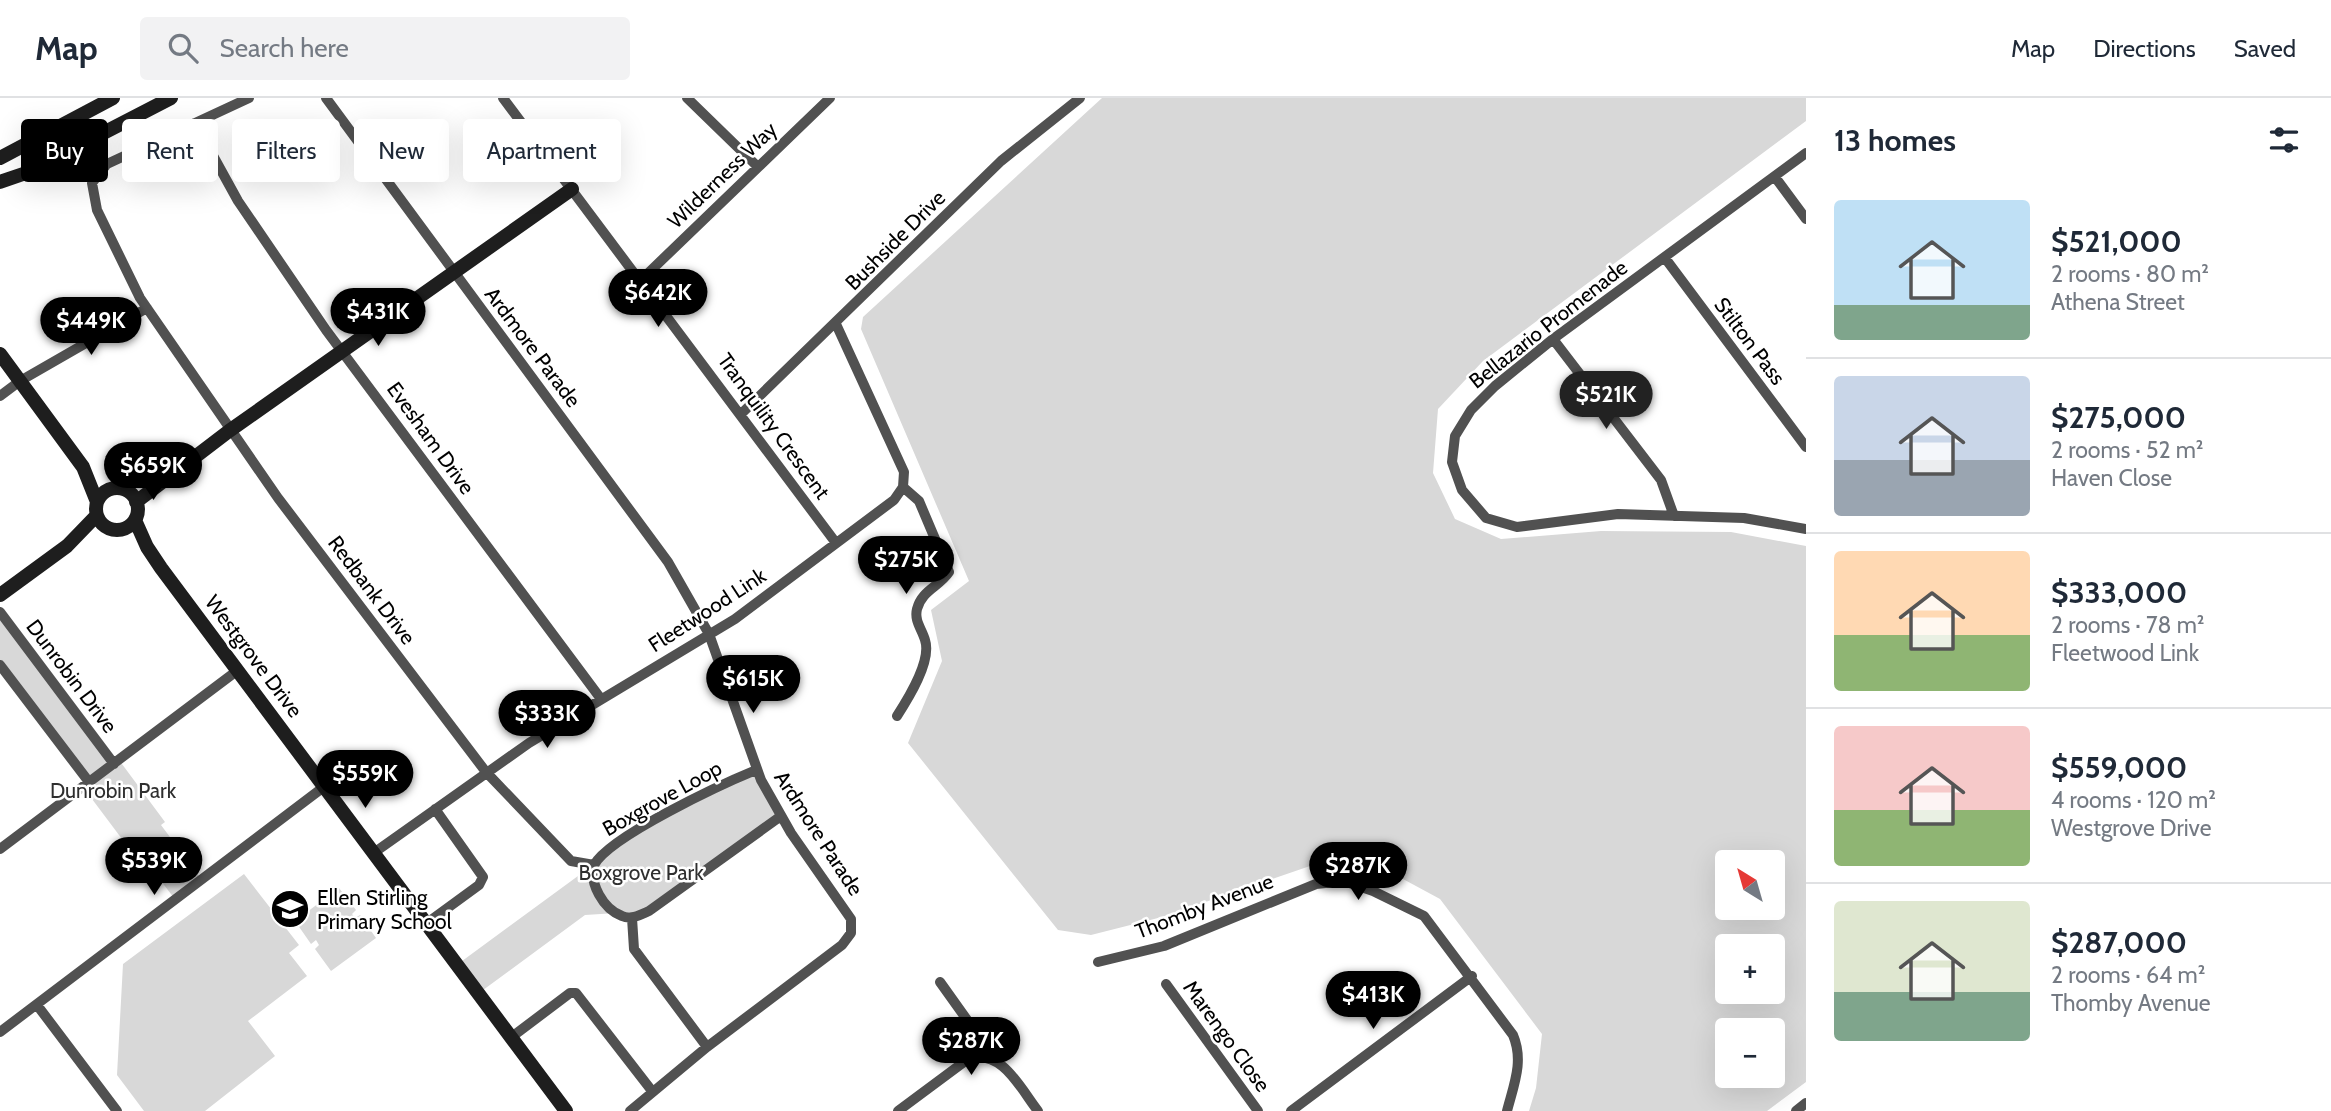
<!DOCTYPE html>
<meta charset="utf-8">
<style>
:root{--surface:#fff;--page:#f2f2f3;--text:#1f2937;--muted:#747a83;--line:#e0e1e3;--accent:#000}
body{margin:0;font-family:Cabin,sans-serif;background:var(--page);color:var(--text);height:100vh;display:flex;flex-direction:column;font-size:26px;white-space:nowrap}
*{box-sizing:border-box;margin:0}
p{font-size:23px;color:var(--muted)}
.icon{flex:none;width:38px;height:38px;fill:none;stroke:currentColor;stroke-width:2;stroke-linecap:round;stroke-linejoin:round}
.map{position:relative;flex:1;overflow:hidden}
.panel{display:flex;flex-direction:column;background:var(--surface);width:525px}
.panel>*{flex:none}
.banner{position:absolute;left:21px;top:21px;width:665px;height:63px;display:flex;gap:14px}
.needle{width:46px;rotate:323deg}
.fabs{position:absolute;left:1715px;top:752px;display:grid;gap:14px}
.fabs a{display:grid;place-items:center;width:70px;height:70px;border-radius:7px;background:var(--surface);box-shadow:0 7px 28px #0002;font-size:35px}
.price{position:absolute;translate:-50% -60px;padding:0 16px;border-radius:24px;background:var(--accent);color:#fff;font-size:23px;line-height:46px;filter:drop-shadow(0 2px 4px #0008)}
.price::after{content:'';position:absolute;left:50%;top:42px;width:21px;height:16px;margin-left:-10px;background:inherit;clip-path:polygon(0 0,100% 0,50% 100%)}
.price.current{background:#222;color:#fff}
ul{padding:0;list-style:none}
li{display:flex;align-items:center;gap:21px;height:175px;padding:0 28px}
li+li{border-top:2px solid var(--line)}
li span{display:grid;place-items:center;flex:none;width:196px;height:140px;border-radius:7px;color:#555}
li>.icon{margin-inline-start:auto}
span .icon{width:84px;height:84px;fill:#fffc;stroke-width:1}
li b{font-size:30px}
h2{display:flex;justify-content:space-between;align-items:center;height:84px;padding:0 28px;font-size:30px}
.chip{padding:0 24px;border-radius:7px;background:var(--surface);box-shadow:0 7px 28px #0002;font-size:24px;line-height:63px}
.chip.current{background:var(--accent);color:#fff}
header{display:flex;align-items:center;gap:42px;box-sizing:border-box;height:98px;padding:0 35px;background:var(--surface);border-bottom:2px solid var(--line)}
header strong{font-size:33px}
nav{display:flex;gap:38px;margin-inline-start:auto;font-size:24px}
.search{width:490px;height:63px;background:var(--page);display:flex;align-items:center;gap:18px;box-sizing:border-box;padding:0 24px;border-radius:7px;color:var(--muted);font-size:26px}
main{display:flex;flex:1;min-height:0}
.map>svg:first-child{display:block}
.green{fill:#d8d8d8;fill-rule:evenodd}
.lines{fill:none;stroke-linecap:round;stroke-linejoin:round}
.street{stroke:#515151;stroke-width:10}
.secondary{stroke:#1e1e1e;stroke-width:14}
.labels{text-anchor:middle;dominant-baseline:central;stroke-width:5;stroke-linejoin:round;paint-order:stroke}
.street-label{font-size:21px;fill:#000;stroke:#fff}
.park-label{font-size:21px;fill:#2f2f2f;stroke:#fff}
.poi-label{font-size:21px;fill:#000;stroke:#fff;text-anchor:start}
</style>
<header>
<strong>Map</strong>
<div class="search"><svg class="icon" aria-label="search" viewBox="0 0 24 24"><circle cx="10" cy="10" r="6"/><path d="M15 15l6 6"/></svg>Search here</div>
<nav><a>Map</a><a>Directions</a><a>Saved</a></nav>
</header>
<main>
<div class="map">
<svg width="1806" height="1013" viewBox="0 0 1806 1013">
<rect width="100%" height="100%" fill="#fff"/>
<!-- green -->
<path class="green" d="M 1102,0 L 1806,0 L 1806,23 L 1483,263 L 1438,311 L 1433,375 L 1455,421 L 1501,441 L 1601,433 L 1731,434 L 1806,448 L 1806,984 L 1767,1013 L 1529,1013 L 1536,990 L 1542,936 L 1440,801 L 1390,774 L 1342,757 L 1162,819 L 1091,837 L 1058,832 L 908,645 L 942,563 L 931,512 L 969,483 L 861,231 L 863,219 ZM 1727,765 L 1773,765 L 1773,810 L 1727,810 ZM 1727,849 L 1773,849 L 1773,894 L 1727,894 ZM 1727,933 L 1773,933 L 1773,978 L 1727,978 Z
M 0,514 L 114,666 L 119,662 L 165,724 L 161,727 L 202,782 L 177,804 L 133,746 L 128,749 L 83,689 L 89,685 L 0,567 Z
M 756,672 L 781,718 L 649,813 L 585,817 L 479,895 L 458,866 L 593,767 L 611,749 Z
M 244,776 L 299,847 L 289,855 L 307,878 L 248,923 L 275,958 L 205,1013 L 144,1013 L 117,977 L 123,866 Z
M 339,790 L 356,812 L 352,816 L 355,820 L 360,817 L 376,840 L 331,873 L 315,851 L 319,847 L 316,842 L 311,846 L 295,823 Z"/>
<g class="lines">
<!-- street -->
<path class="street" d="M 249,0 L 107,66 L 92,85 L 97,112 L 140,200 L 278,400 L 486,674 L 571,763 L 594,767
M 326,0 L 668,464 L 709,536 L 761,682 L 791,735 L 851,821 L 851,835 L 842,847 L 707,949 L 630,1013
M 503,0 L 836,445
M 687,0 L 758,69
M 195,25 L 238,103 L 326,232 L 601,601
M 1806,55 L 1553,241 L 1495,288 L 1471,312 L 1455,338 L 1452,364 L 1462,392 L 1486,420 L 1517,429 L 1618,416 L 1744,420 L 1806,431
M 1775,79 L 1806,121
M 1665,160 L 1806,349
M 641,182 L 830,0
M 1553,241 L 1661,382 L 1674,418
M 0,298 L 20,283 L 147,210
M 741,316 L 1001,63 L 1080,0
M 0,514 L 114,666
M 0,567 L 89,684
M 897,618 C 908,601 932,563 925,542 C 922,531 914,523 917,511 C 922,492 939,489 949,474 L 919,403 L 903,389
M 756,672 C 722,686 610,738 594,767 C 589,785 603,811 622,818 C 631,822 640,817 649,813 L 781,718
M 0,751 L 238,572
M 375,754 L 529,645 L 735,521 L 894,402 L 903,389 L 904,374 L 836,226
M 632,820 L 634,851 L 707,949
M 427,825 L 479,787 L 483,779 L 435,711
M 1098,864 L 1164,848 L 1316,786 L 1344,783 L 1373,793 L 1424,818 L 1513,937 C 1524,963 1514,986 1507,1013
M 940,884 L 975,933 L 979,958
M 1166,886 L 1258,1013
M 37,907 L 117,1013
M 0,934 L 325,688
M 513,938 L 570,895 L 576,895 L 652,993
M 898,1013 L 968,961 C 1002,950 1020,990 1038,1013
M 1291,1013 L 1472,878
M 1796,1013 L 1806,1005"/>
<!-- secondary -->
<path class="secondary" d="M 0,60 L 113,0
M 0,84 L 26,75 L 171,0
M 0,256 L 83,369 L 97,404
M96 411a21 21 0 1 1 42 0a21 21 0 1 1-42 0Z
M 136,404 L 229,333 L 572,91
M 135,422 L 147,449 L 161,470 L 566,1013
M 0,497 L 67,448 L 97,417"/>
</g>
<!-- icons -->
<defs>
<g id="school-disc" transform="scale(2.0125)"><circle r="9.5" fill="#000" stroke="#fff"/><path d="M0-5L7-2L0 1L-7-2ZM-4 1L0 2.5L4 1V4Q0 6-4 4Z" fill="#fff"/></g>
</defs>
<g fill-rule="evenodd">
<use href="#school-disc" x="290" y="811"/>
</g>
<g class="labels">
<!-- street labels -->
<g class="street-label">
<text transform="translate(722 77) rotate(-44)">Wilderness Way</text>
<text transform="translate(895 142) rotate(-45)">Bushside Drive</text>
<text transform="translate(1548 226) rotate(-38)">Bellazario Promenade</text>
<text transform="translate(1750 243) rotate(53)">Stilton Pass</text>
<text transform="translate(533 249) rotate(53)">Ardmore Parade</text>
<text transform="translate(774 328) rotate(54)">Tranquility Crescent</text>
<text transform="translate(431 340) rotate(54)">Evesham Drive</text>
<text transform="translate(372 492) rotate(53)">Redbank Drive</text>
<text transform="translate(707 512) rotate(-33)">Fleetwood Link</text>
<text transform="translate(254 558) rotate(53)">Westgrove Drive</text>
<text transform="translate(72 578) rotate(53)">Dunrobin Drive</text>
<text transform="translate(662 700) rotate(-29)">Boxgrove Loop</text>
<text transform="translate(819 735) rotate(57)">Ardmore Parade</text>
<text transform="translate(1204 808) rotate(-21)">Thomby Avenue</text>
<text transform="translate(1227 938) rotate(54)">Marengo Close</text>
</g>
<!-- park labels -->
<g class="park-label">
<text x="113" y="692">Dunrobin Park</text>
<text x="641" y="774">Boxgrove Park</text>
</g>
<!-- poi labels -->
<g class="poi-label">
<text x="317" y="799">Ellen Stirling<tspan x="317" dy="24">Primary School</tspan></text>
</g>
</g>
</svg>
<div class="fabs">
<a><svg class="needle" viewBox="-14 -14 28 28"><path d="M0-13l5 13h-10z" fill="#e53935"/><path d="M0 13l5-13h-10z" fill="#747a83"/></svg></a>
<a>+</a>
<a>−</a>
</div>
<b class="price" style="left:658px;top:231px">$642K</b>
<b class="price" style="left:378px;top:250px">$431K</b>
<b class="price" style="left:91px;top:259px">$449K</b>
<b class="price current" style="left:1606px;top:333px">$521K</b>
<b class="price" style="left:153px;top:404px">$659K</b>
<b class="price" style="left:906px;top:498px">$275K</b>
<b class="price" style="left:753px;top:617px">$615K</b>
<b class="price" style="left:547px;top:652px">$333K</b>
<b class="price" style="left:365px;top:712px">$559K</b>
<b class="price" style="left:154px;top:799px">$539K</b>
<b class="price" style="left:1358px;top:804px">$287K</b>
<b class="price" style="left:1373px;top:933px">$413K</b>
<b class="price" style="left:971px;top:979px">$287K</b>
<div class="banner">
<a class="chip current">Buy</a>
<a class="chip">Rent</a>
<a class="chip">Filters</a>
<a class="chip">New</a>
<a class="chip">Apartment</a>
</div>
</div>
<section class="panel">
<h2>13 homes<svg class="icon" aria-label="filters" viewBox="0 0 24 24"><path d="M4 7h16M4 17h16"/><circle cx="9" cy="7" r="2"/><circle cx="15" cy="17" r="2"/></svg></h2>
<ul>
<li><span style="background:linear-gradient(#bfe0f5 75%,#7fa58c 0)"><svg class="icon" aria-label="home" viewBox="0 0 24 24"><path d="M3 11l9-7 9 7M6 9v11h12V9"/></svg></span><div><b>$521,000</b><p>2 rooms · 80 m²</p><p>Athena Street</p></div></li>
<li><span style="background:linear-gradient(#c9d6e8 60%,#9aa5b1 0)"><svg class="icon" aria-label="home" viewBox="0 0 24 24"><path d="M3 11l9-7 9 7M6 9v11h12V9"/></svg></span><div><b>$275,000</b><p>2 rooms · 52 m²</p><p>Haven Close</p></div></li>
<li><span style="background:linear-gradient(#ffd9b3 60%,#8fb573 0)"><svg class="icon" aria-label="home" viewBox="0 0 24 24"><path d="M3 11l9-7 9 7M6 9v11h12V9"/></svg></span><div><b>$333,000</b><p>2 rooms · 78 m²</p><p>Fleetwood Link</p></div></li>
<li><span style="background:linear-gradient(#f6c9c9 60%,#8fb573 0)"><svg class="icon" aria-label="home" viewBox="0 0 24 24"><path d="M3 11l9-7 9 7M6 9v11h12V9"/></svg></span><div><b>$559,000</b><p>4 rooms · 120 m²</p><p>Westgrove Drive</p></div></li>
<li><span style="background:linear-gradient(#dfe7d0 65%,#7fa58c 0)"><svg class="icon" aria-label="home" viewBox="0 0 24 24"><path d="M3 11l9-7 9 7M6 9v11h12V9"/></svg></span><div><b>$287,000</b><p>2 rooms · 64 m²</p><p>Thomby Avenue</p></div></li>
</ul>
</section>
</main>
